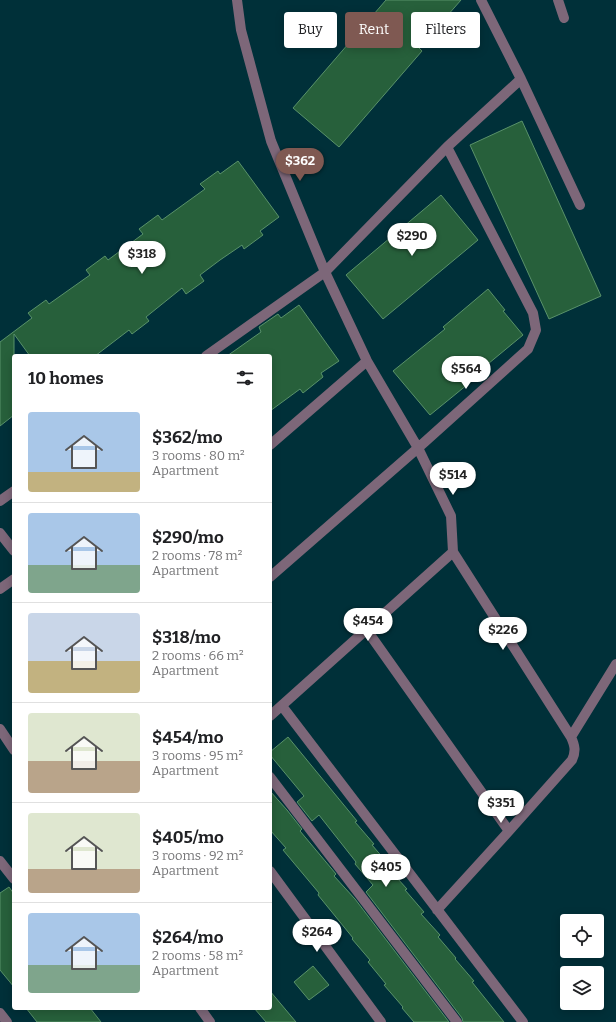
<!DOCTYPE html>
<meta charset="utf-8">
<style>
:root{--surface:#fff;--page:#f6f6f6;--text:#202124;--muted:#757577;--line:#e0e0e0;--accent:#7f5952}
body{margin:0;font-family:Bitter,serif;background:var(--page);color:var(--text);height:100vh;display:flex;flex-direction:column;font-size:15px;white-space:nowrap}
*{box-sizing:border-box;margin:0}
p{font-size:13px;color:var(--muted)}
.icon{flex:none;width:22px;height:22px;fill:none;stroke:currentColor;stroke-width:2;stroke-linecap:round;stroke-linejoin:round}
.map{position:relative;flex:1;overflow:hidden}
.sheet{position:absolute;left:12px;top:354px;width:260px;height:656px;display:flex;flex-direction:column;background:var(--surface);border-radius:4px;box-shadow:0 2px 10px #0003}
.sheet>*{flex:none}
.top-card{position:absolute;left:284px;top:12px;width:272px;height:36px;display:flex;gap:8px}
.tools{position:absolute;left:560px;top:914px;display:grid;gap:8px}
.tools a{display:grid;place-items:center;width:44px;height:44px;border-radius:4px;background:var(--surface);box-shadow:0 2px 10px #0003;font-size:20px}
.price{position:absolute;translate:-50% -34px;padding:0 9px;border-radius:14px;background:#fff;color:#222;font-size:13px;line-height:26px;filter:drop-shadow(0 1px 2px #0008)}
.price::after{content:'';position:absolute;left:50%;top:24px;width:12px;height:9px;margin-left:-6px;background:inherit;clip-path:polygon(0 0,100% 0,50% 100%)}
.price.on{background:var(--accent);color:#fff}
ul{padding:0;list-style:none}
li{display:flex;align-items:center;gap:12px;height:100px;padding:0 16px}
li+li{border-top:1px solid var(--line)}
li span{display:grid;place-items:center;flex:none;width:112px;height:80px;border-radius:4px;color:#555}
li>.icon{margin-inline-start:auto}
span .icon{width:48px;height:48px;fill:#fffc;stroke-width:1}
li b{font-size:17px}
h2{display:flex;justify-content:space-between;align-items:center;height:48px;padding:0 16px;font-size:17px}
.pill{padding:0 14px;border-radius:4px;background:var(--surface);box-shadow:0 2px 10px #0003;font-size:14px;line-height:36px}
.pill.on{background:var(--accent);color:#fff}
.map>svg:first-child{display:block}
.building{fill:#27603b;stroke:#59926a}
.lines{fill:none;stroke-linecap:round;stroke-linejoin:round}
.minor{stroke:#7d6779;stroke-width:10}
</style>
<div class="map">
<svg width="616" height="1022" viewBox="0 0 616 1022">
<rect width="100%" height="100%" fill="#003039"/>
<!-- building -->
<path class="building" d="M 386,0 L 461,0 L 419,48 L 422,51 L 339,147 L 293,108 Z
M 522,121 L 601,296 L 549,319 L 470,145 Z
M 238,161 L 279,217 L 260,231 L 263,235 L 244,249 L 242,245 L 220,260 L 200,275 L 204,281 L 186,294 L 182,288 L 146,317 L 149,321 L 132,334 L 129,330 L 95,356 L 30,356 L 14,334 L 14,415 L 0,426 L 0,342 L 32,318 L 28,313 L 46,300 L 49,304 L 90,275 L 86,270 L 105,256 L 108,260 L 143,234 L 139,229 L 158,215 L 162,220 L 205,189 L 200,184 L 218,171 L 220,174 Z
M 441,195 L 478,240 L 383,319 L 346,275 Z
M 488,289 L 505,310 L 503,311 L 523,335 L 471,378 L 473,380 L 430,415 L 393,371 L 445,329 L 443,327 Z
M 299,305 L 339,361 L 321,373 L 323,377 L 303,393 L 300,389 L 270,411 L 270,356 L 227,356 L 261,332 L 259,327 L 278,314 L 281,318 Z
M 288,737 L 357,821 L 355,822 L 374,844 L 372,845 L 390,866 L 388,868 L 407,889 L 405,890 L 424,912 L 421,914 L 440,935 L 438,937 L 456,958 L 455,959 L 474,981 L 472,982 L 504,1022 L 463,1022 L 462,1018 L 366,892 L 373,885 L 355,864 L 356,862 L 319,815 L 312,821 L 297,802 L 304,796 L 270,755 L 270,752 Z
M 270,791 L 287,810 L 302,829 L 300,831 L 336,874 L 334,876 L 355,899 L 449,1022 L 414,1022 L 402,1008 L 403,1007 L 384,985 L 386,984 L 368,962 L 370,960 L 352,939 L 353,938 L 318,895 L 319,893 L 283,850 L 286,848 L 270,830 Z
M 9,887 L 14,894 L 14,987 L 0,970 L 0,893 Z
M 313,966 L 329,985 L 309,1000 L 294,982 Z
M 270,991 L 296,1022 L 266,1022 L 254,1008 L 270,1008 Z
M 26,1008 L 90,1008 L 101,1022 L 37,1022 Z"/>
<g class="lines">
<!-- minor -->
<path class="minor" d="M 237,0 L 241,30 L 271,141 L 325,272 L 367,361 L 418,448 L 270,577
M 558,0 L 564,18
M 521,79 L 580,205
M 206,356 L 325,272 L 447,147 L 521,79 L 481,0
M 270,445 L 367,361
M 0,501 L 14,491
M 0,533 L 14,551
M 0,589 L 14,579
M 366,629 L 509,831
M 282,706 L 523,1022
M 270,716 L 453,552
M 0,729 L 14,750
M 571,737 L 616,664
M 270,777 L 457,1022
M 0,861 L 14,879
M 270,871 L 381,1022
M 437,910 L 509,831 L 572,760 C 576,751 575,746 571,737 L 453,552 L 451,516 L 418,448 L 528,349 L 536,330 L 533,313 L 447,147
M 200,1008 L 210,1022
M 0,1013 L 7,1022"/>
</g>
</svg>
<div class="tools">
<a><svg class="icon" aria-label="locate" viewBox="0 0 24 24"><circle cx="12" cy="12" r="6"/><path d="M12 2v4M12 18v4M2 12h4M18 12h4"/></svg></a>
<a><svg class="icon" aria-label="layers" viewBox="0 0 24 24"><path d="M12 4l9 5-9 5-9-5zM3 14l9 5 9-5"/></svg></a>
</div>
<b class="price on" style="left:300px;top:182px">$362</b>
<b class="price" style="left:412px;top:257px">$290</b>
<b class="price" style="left:142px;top:275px">$318</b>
<b class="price" style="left:466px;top:390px">$564</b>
<b class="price" style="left:453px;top:496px">$514</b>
<b class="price" style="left:368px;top:642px">$454</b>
<b class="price" style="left:503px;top:651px">$226</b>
<b class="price" style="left:501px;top:824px">$351</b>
<b class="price" style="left:386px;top:888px">$405</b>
<b class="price" style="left:317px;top:953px">$264</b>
<div class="top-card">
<a class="pill">Buy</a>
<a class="pill on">Rent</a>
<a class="pill">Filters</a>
</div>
<section class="sheet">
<h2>10 homes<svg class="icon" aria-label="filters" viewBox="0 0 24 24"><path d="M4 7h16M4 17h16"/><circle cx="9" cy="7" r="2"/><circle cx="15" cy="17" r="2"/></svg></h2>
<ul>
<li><span style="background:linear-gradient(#a9c7e8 75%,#c2b280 0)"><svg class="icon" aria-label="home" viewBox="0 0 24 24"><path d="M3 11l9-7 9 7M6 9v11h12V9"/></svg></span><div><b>$362/mo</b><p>3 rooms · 80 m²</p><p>Apartment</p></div></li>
<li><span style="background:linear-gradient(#a9c7e8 65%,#7fa58c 0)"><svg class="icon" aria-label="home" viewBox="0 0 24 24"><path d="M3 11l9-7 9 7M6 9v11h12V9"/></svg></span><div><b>$290/mo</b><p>2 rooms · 78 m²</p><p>Apartment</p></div></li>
<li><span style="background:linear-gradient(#c9d6e8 60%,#c2b280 0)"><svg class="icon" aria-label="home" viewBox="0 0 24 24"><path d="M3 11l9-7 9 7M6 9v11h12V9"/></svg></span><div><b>$318/mo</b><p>2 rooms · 66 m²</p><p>Apartment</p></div></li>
<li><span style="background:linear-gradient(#dfe7d0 60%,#b9a48a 0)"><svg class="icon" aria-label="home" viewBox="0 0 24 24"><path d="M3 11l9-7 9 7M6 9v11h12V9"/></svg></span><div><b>$454/mo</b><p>3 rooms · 95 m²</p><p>Apartment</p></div></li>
<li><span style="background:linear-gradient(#dfe7d0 70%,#b9a48a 0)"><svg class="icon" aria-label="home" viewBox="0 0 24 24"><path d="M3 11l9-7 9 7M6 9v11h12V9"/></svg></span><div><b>$405/mo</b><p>3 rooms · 92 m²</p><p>Apartment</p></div></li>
<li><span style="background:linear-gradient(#a9c7e8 65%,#7fa58c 0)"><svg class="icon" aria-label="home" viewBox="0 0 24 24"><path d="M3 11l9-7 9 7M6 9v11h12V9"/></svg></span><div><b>$264/mo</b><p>2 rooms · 58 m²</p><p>Apartment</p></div></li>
</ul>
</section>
</div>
